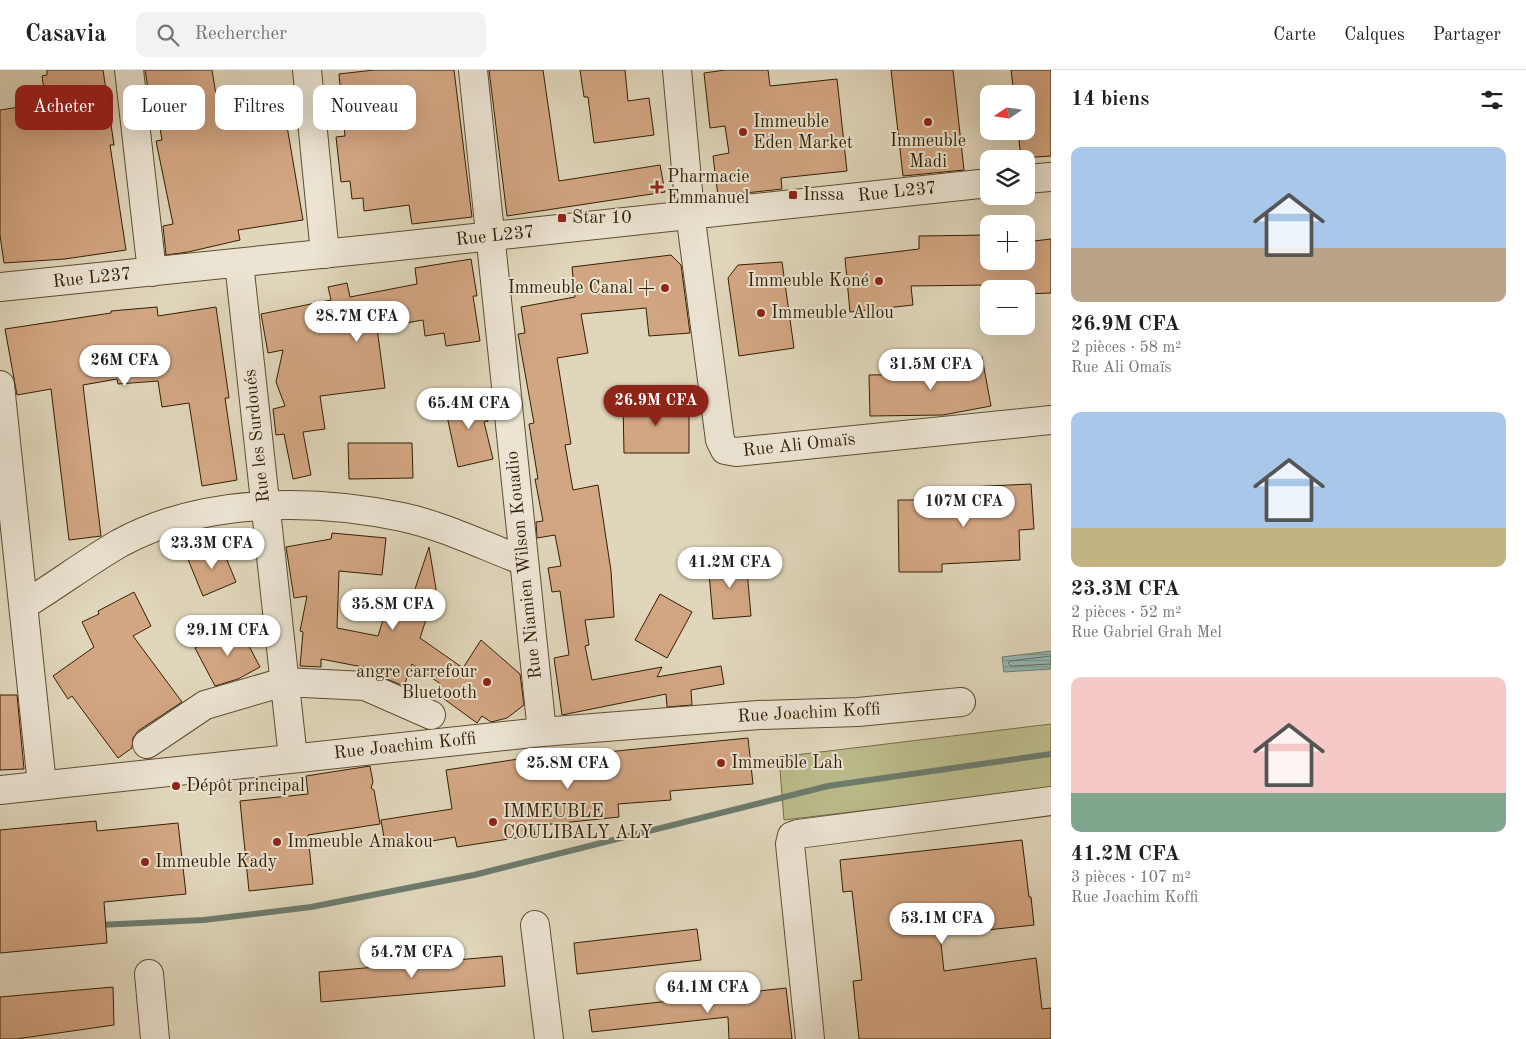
<!DOCTYPE html>
<html lang="fr">
<meta charset="utf-8">
<style>
:root{--surface:#fff;--page:#f2f2f2;--text:#202124;--muted:#757577;--line:#e0e0e0;--accent:#8f2418}
body{margin:0;font-family:"Old Standard TT",serif;background:var(--page);color:var(--text);height:100vh;display:flex;flex-direction:column;font-size:19px;white-space:nowrap}
*{box-sizing:border-box;margin:0}
p{font-size:16px;color:var(--muted)}
.icon{flex:none;width:28px;height:28px;fill:none;stroke:currentColor;stroke-width:2;stroke-linecap:round;stroke-linejoin:round}
.map{position:relative;flex:1;overflow:hidden}
.drawer{display:flex;flex-direction:column;background:var(--surface);width:475px}
.drawer>*{flex:none}
.top-card{position:absolute;left:15px;top:15px;width:475px;height:45px;display:flex;gap:10px}
.needle{width:32px;rotate:257deg}
.controls{position:absolute;left:980px;top:15px;display:grid;gap:10px}
.controls a{display:grid;place-items:center;width:55px;height:55px;border-radius:10px;background:var(--surface);box-shadow:0 5px 20px #0002;font-size:25px}
.price{position:absolute;translate:-50% -42px;padding:0 11px;border-radius:18px;background:#fff;color:#222;font-size:16px;line-height:32px;filter:drop-shadow(0 1px 2px #0008)}
.price::after{content:'';position:absolute;left:50%;top:30px;width:15px;height:11px;margin-left:-8px;background:inherit;clip-path:polygon(0 0,100% 0,50% 100%)}
.price.selected{background:var(--accent);color:#fff}
ul{padding:0;list-style:none}
li{display:grid;align-content:center;gap:10px;height:265px;padding:0 20px}
li span{display:grid;place-items:center;height:155px;border-radius:10px;color:#555}
li>.icon{margin-inline-start:auto}
span .icon{width:90px;height:90px;fill:#fffc;stroke-width:1}
li b{font-size:21px}
h2{display:flex;justify-content:space-between;align-items:center;height:60px;padding:0 20px;font-size:21px}
.tag{padding:0 18px;border-radius:10px;background:var(--surface);box-shadow:0 5px 20px #0002;font-size:18px;line-height:45px}
.tag.selected{background:var(--accent);color:#fff}
header{display:flex;align-items:center;gap:30px;box-sizing:border-box;height:70px;padding:0 25px;background:var(--surface);border-bottom:1px solid var(--line)}
header strong{font-size:24px}
nav{display:flex;gap:28px;margin-inline-start:auto;font-size:18px}
.search{width:350px;height:45px;background:var(--page);display:flex;align-items:center;gap:12px;box-sizing:border-box;padding:0 18px;border-radius:10px;color:var(--muted);font-size:19px}
main{display:flex;flex:1;min-height:0}
.map>svg:first-child{display:block}
.green{fill:#bbbb8b;stroke:#776d46}
.water{fill:url(#water-rules);stroke:#6d7b6d}
.lines{fill:none;stroke-linecap:round;stroke-linejoin:round}
.shore{stroke:#646c5b;stroke-width:1}
.stream{stroke:#6d7b6d;stroke-width:6}
.building{fill:#d3a683;stroke:#331f01}
.minor-casing{stroke:#5e4d30;stroke-width:30}
.minor{stroke:#ebe4d3;stroke-width:28}
.poi-dot{fill:#8f2418;stroke:#ebe4d3;stroke-width:2}
.labels{text-anchor:middle;dominant-baseline:central;stroke-width:4;stroke-linejoin:round;paint-order:stroke}
.poi-label{font-size:18px;fill:#331f01;stroke:#ebe4d3;text-anchor:start}
.street-label{font-size:18px;fill:#331f01;stroke:#ebe4d3}
</style>
<header>
<strong>Casavia</strong>
<div class="search"><svg class="icon" aria-label="search" viewBox="0 0 24 24"><circle cx="10" cy="10" r="6"/><path d="M15 15l6 6"/></svg>Rechercher</div>
<nav><a>Carte</a><a>Calques</a><a>Partager</a></nav>
</header>
<main>
<div class="map">
<svg width="1051" height="969" viewBox="0 0 1051 969">
<defs>
<pattern id="water-rules" width="6" height="5" patternUnits="userSpaceOnUse" patternTransform="scale(1.25)"><rect width="6" height="5" fill="#94b8b5"/><path d="M0 2.5h6" fill="none" stroke="#799591"/></pattern>
</defs>
<rect width="100%" height="100%" fill="#e0d6bb"/>
<filter id="stains"><feTurbulence type="fractalNoise" baseFrequency=".004" numOctaves="4"/><feColorMatrix values="0 0 0 0 .2 0 0 0 0 .09 0 0 0 0 .02 0 0 0 .5 -.17"/></filter>
<radialGradient id="worn" r=".72"><stop offset=".6" stop-color="#630" stop-opacity="0"/><stop offset="1" stop-color="#630" stop-opacity=".3"/></radialGradient>
<!-- green -->
<path class="green" d="M 1051,654 L 1051,718 L 784,750 L 779,687 Z"/>
<!-- water -->
<path class="water" d="M 1051,581 L 1051,599 L 1004,602 L 1002,587 Z"/>
<g class="lines">
<!-- shore -->
<path class="shore" d="M 1051,586 L 1010,591 L 1008,593 L 1011,596 L 1051,594"/>
<!-- stream -->
<path class="stream" d="M 99,855 L 204,850 L 311,837 L 474,805 L 828,716 L 1051,684"/>
</g>
<!-- building -->
<path class="building" d="M 47,0 L 103,0 L 114,75 L 110,75 L 126,180 L 65,189 L 4,193 L 0,165 L 0,40 L 46,33 L 42,6 L 47,5 Z
M 145,0 L 212,0 L 217,31 L 281,21 L 303,150 L 238,160 L 240,170 L 188,182 L 166,185 L 163,156 L 173,154 L 156,71 L 162,70 L 155,30 L 150,31 Z
M 374,0 L 454,0 L 472,147 L 412,154 L 409,135 L 364,141 L 363,128 L 352,129 L 350,111 L 341,112 L 336,67 L 345,66 L 339,4 Z
M 489,0 L 543,0 L 559,111 L 660,95 L 665,122 L 507,146 Z
M 580,0 L 625,0 L 628,31 L 649,28 L 654,65 L 594,73 L 588,27 L 584,27 Z
M 725,0 L 768,0 L 770,16 L 837,9 L 847,101 L 781,108 L 782,119 L 718,126 L 713,86 L 729,83 L 725,56 L 710,58 L 704,3 Z
M 891,0 L 953,0 L 964,100 L 903,106 Z
M 1011,0 L 1051,0 L 1051,86 L 1021,88 L 1018,61 L 1026,61 L 1026,24 L 1014,24 Z
M 989,165 L 989,191 L 1026,191 L 1026,172 L 1051,169 L 1051,223 L 1026,224 L 1026,219 L 988,219 L 988,215 L 911,216 L 913,235 L 850,242 L 845,188 L 919,179 L 919,166 Z
M 671,185 L 681,195 L 690,263 L 649,266 L 646,238 L 581,244 L 588,283 L 557,288 L 571,374 L 565,375 L 573,420 L 598,415 L 611,501 L 614,547 L 585,550 L 589,575 L 585,576 L 592,610 L 662,597 L 657,607 L 721,596 L 724,614 L 691,620 L 692,635 L 667,637 L 666,624 L 562,645 L 554,588 L 569,585 L 560,521 L 552,522 L 548,498 L 561,496 L 555,465 L 537,468 L 536,452 L 543,451 L 535,409 L 538,409 L 529,354 L 534,353 L 518,264 L 525,263 L 521,237 L 575,227 L 572,197 Z
M 471,189 L 477,226 L 473,226 L 480,271 L 446,276 L 444,263 L 425,266 L 423,250 L 377,258 L 385,318 L 320,326 L 325,359 L 303,362 L 311,405 L 293,409 L 284,364 L 276,365 L 273,339 L 285,336 L 276,312 L 283,280 L 268,283 L 261,244 L 331,230 L 328,217 L 347,213 L 350,227 L 417,214 L 415,198 Z
M 782,192 L 794,278 L 739,286 L 728,208 L 738,195 Z
M 157,237 L 158,246 L 216,237 L 229,328 L 225,328 L 237,410 L 202,416 L 189,333 L 162,337 L 158,311 L 118,314 L 117,309 L 83,315 L 101,466 L 69,470 L 51,319 L 17,325 L 5,259 L 111,243 L 111,241 Z
M 982,287 L 991,336 L 943,345 L 870,346 L 869,305 L 933,304 L 931,296 Z
M 482,324 L 488,351 L 484,352 L 493,389 L 458,397 L 444,332 Z
M 689,331 L 689,383 L 624,383 L 623,332 Z
M 348,373 L 412,373 L 413,408 L 349,409 Z
M 1031,414 L 1034,459 L 1019,460 L 1020,490 L 942,494 L 942,502 L 899,502 L 898,430 L 969,430 L 968,417 Z
M 332,463 L 386,468 L 382,505 L 339,501 L 337,558 L 378,566 L 388,534 L 408,540 L 429,477 L 436,519 L 420,568 L 463,598 L 481,570 L 520,604 L 524,635 L 507,648 L 491,652 L 482,646 L 477,653 L 436,623 L 442,615 L 412,594 L 404,616 L 367,601 L 368,598 L 321,589 L 321,597 L 300,596 L 303,562 L 300,561 L 307,526 L 294,528 L 286,477 L 331,469 Z
M 220,473 L 236,512 L 203,526 L 187,487 Z
M 746,489 L 751,546 L 713,549 L 708,492 Z
M 134,522 L 151,556 L 133,566 L 182,632 L 138,661 L 133,668 L 132,678 L 118,688 L 72,626 L 68,629 L 53,606 L 94,577 L 82,552 L 99,544 L 98,541 Z
M 660,524 L 692,542 L 667,588 L 635,570 Z
M 238,555 L 260,597 L 238,609 L 215,616 L 195,578 Z
M 0,625 L 17,625 L 24,699 L 0,700 Z
M 748,668 L 753,714 L 670,721 L 671,730 L 618,734 L 619,747 L 533,756 L 535,765 L 457,777 L 455,767 L 386,779 L 381,750 L 452,739 L 446,700 L 525,688 L 526,690 Z
M 370,696 L 373,712 L 371,718 L 374,720 L 380,754 L 308,765 L 313,814 L 249,821 L 240,731 L 308,724 L 306,706 Z
M 96,751 L 97,761 L 178,753 L 186,824 L 104,832 L 107,873 L 0,883 L 0,760 Z
M 1022,770 L 1029,827 L 1031,827 L 1034,855 L 940,865 L 944,901 L 1036,888 L 1042,939 L 1051,938 L 1051,969 L 859,969 L 853,911 L 862,910 L 852,821 L 843,822 L 840,790 Z
M 697,859 L 701,890 L 577,904 L 574,873 Z
M 502,886 L 505,916 L 321,932 L 319,902 Z
M 113,917 L 114,955 L 16,969 L 0,969 L 0,927 Z
M 786,918 L 792,969 L 729,969 L 728,947 L 592,962 L 589,940 Z"/>
<g class="lines">
<!-- minor casing -->
<g class="minor-casing">
<path id="minor" d="M 129,0 L 152,202
M 307,0 L 325,184
M 473,0 L 542,662
M 677,0 L 690,143 L 720,370 L 725,380 L 736,382 L 1051,350
M 1026,109 L 1051,107
M 239,193 L 293,688
M 0,217 C 330,185 659,147 989,113
M 0,315 L 42,715
M 24,535 C 57,515 87,492 120,473 C 203,428 312,428 402,447 C 444,456 484,476 524,491
M 147,674 L 205,635 L 284,612 L 365,616 L 431,645
M 0,720 L 542,662 L 759,645 L 858,642 L 961,632
M 535,855 L 549,969
M 149,904 L 155,969
M 810,969 L 790,774 L 792,766 L 798,764 L 1051,731"/>
</g>
<!-- minor -->
<use href="#minor" class="minor"/>
</g>
<!-- markers -->
<g class="poi-dot">
<circle cx="928" cy="52" r="5"/>
<circle cx="743" cy="62" r="5"/>
<path d="M654.5 109.5h5v5h5v5h-5v5h-5v-5h-5v-5h5z"/>
<rect x="788" y="120" width="10" height="10" rx="2.5"/>
<rect x="557" y="143" width="10" height="10" rx="2.5"/>
<circle cx="879" cy="211" r="5"/>
<circle cx="665" cy="218" r="5"/>
<circle cx="761" cy="243" r="5"/>
<circle cx="487" cy="612" r="5"/>
<circle cx="721" cy="693" r="5"/>
<circle cx="176" cy="716" r="5"/>
<circle cx="493" cy="752" r="5"/>
<circle cx="277" cy="772" r="5"/>
<circle cx="145" cy="792" r="5"/>
</g>
<g class="labels">
<!-- poi labels -->
<g class="poi-label">
<text x="753" y="52">Immeuble<tspan x="753" dy="21">Eden Market</tspan></text>
<text x="928" y="71" text-anchor="middle">Immeuble<tspan x="928" dy="21">Madi</tspan></text>
<text x="667" y="107">Pharmacie<tspan x="667" dy="21">Emmanuel</tspan></text>
<text x="803" y="125">Inssa</text>
<text x="572" y="148">Star 10</text>
<text x="869" y="211" text-anchor="end">Immeuble Koné</text>
<text x="655" y="218" text-anchor="end">Immeuble Canal +</text>
<text x="771" y="243">Immeuble Allou</text>
<text x="477" y="602" text-anchor="end">angre carrefour<tspan x="477" dy="21">Bluetooth</tspan></text>
<text x="731" y="693">Immeuble Lah</text>
<text x="186" y="716">Dépôt principal</text>
<text x="503" y="742">IMMEUBLE<tspan x="503" dy="21">COULIBALY ALY</tspan></text>
<text x="287" y="772">Immeuble Amakou</text>
<text x="155" y="792">Immeuble Kady</text>
</g>
<!-- street labels -->
<g class="street-label">
<text transform="translate(897 122) rotate(-6)">Rue L237</text>
<text transform="translate(495 166) rotate(-6)">Rue L237</text>
<text transform="translate(92 208) rotate(-6)">Rue L237</text>
<text transform="translate(257 366) rotate(-96)">Rue les Surdoués</text>
<text transform="translate(799 375) rotate(-6)">Rue Ali Omaïs</text>
<text transform="translate(524 495) rotate(-96)">Rue Niamien Wilson Kouadio</text>
<text transform="translate(809 643) rotate(-3)">Rue Joachim Koffi</text>
<text transform="translate(405 676) rotate(-6)">Rue Joachim Koffi</text>
</g>
</g>
<rect width="100%" height="100%" filter="url(#stains)"/>
<rect width="100%" height="100%" fill="url(#worn)"/>
</svg>
<div class="controls">
<a><svg class="needle" viewBox="-14 -14 28 28"><path d="M0-13l5 13h-10z" fill="#e53935"/><path d="M0 13l5-13h-10z" fill="#757577"/></svg></a>
<a><svg class="icon" aria-label="layers" viewBox="0 0 24 24"><path d="M12 4l9 5-9 5-9-5zM3 14l9 5 9-5"/></svg></a>
<a>+</a>
<a>−</a>
</div>
<b class="price" style="left:357px;top:273px">28.7M CFA</b>
<b class="price" style="left:125px;top:317px">26M CFA</b>
<b class="price" style="left:931px;top:321px">31.5M CFA</b>
<b class="price selected" style="left:656px;top:357px">26.9M CFA</b>
<b class="price" style="left:469px;top:360px">65.4M CFA</b>
<b class="price" style="left:964px;top:458px">107M CFA</b>
<b class="price" style="left:212px;top:500px">23.3M CFA</b>
<b class="price" style="left:730px;top:519px">41.2M CFA</b>
<b class="price" style="left:393px;top:561px">35.8M CFA</b>
<b class="price" style="left:228px;top:587px">29.1M CFA</b>
<b class="price" style="left:568px;top:720px">25.8M CFA</b>
<b class="price" style="left:942px;top:875px">53.1M CFA</b>
<b class="price" style="left:412px;top:909px">54.7M CFA</b>
<b class="price" style="left:708px;top:944px">64.1M CFA</b>
<div class="top-card">
<a class="tag selected">Acheter</a>
<a class="tag">Louer</a>
<a class="tag">Filtres</a>
<a class="tag">Nouveau</a>
</div>
</div>
<section class="drawer">
<h2>14 biens<svg class="icon" aria-label="filters" viewBox="0 0 24 24"><path d="M4 7h16M4 17h16"/><circle cx="9" cy="7" r="2"/><circle cx="15" cy="17" r="2"/></svg></h2>
<ul>
<li><span style="background:linear-gradient(#a9c7e8 65%,#b9a48a 0)"><svg class="icon" aria-label="home" viewBox="0 0 24 24"><path d="M3 11l9-7 9 7M6 9v11h12V9"/></svg></span><div><b>26.9M CFA</b><p>2 pièces · 58 m²</p><p>Rue Ali Omaïs</p></div></li>
<li><span style="background:linear-gradient(#a9c7e8 75%,#c2b280 0)"><svg class="icon" aria-label="home" viewBox="0 0 24 24"><path d="M3 11l9-7 9 7M6 9v11h12V9"/></svg></span><div><b>23.3M CFA</b><p>2 pièces · 52 m²</p><p>Rue Gabriel Grah Mel</p></div></li>
<li><span style="background:linear-gradient(#f6c9c9 75%,#7fa58c 0)"><svg class="icon" aria-label="home" viewBox="0 0 24 24"><path d="M3 11l9-7 9 7M6 9v11h12V9"/></svg></span><div><b>41.2M CFA</b><p>3 pièces · 107 m²</p><p>Rue Joachim Koffi</p></div></li>
</ul>
</section>
</main>
